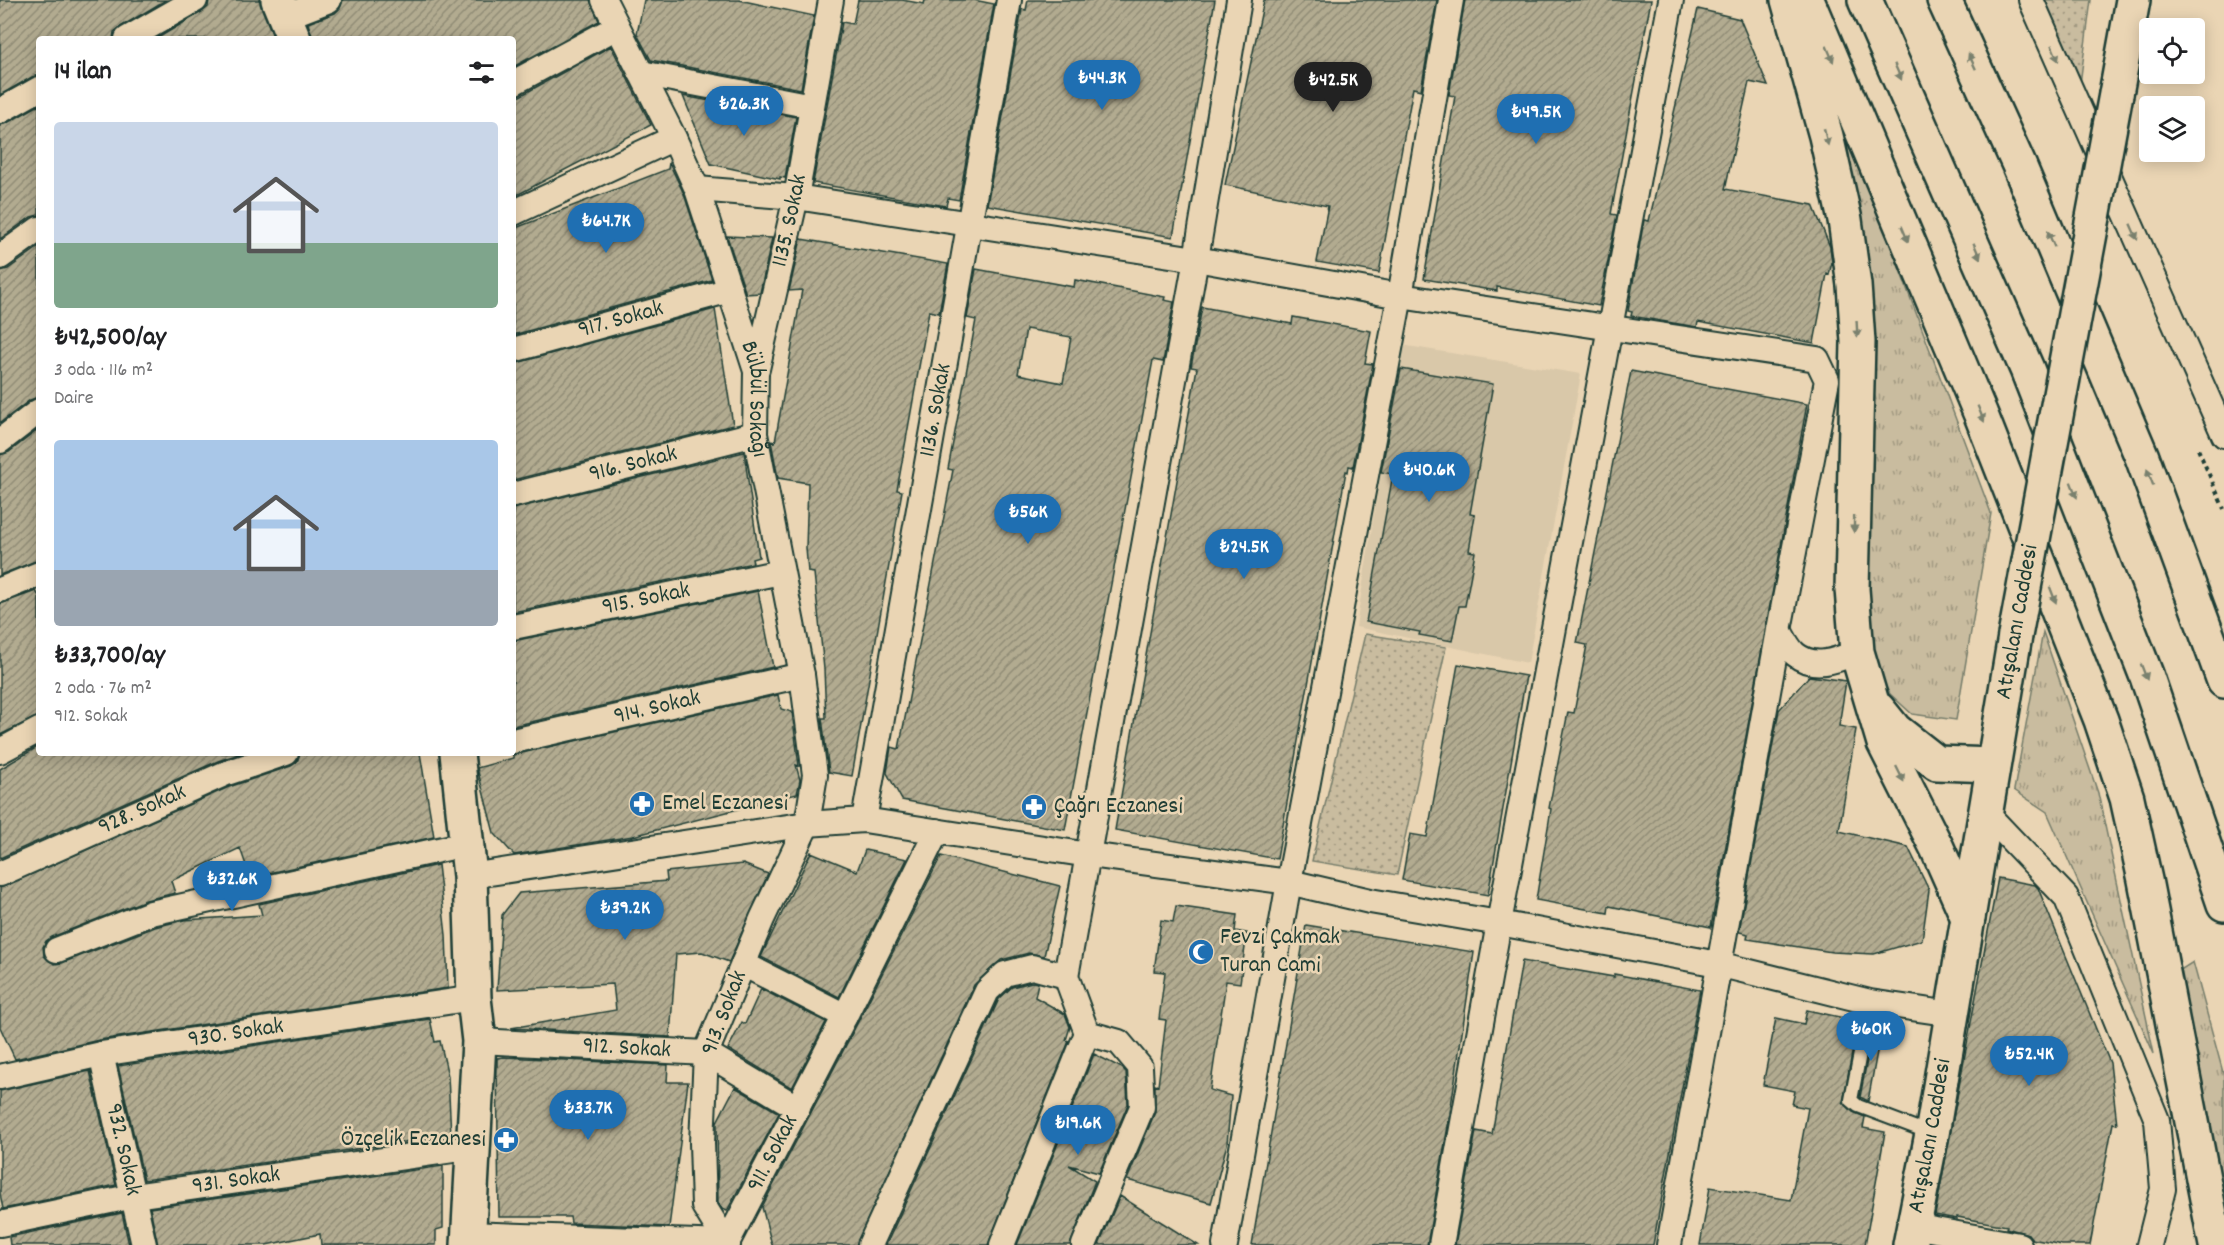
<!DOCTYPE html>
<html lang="tr">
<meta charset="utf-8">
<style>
:root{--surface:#fff;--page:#f2f2f2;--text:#202124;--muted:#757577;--accent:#1f6fb2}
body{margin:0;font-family:Dekko,sans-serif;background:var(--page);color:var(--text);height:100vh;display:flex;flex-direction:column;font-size:22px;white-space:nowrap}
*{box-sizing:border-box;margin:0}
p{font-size:20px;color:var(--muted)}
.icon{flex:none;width:33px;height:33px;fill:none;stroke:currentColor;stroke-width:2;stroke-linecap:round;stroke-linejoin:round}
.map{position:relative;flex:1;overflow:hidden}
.drawer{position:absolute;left:36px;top:36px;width:480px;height:720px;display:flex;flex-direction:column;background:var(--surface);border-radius:6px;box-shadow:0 3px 15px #0003}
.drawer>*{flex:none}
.fabs{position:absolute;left:2139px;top:18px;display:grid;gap:12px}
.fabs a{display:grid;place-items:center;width:66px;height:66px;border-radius:6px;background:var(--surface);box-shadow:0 3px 15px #0003;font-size:30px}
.price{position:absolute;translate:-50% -51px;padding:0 14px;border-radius:21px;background:var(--accent);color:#fff;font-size:20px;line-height:39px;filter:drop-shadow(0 2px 3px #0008)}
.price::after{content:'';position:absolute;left:50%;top:36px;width:18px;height:14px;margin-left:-9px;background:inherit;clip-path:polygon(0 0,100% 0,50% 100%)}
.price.selected{background:#222;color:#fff}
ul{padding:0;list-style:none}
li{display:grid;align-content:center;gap:12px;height:318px;padding:0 18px}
li span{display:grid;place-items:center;height:186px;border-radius:6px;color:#555}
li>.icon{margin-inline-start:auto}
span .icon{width:108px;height:108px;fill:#fffc;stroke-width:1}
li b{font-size:26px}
h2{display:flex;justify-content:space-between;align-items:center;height:72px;padding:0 18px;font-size:26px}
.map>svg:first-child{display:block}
.built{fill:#d9c8a9}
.grass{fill:url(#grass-tufts);stroke:#747c6a;stroke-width:1.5}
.park{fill:url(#park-dots);stroke:#747c6a;stroke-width:1.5}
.building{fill:url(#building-hatch);stroke:#1f3d34;stroke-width:1.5;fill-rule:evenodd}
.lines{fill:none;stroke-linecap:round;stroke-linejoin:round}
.lane-casing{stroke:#1f3d34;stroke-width:16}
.street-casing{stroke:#1f3d34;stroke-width:28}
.secondary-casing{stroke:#1f3d34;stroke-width:38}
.highway-casing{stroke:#1f3d34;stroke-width:38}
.path{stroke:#1f3d34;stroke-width:4;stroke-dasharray:4.5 4.5;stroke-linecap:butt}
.lane{stroke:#ead5b4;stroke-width:12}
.street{stroke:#ead5b4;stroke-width:24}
.secondary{stroke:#ead5b4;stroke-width:33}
.highway{stroke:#ead5b4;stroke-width:33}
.secondary-bridge-casing{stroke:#1f3d34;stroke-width:38;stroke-linecap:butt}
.secondary-bridge{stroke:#ead5b4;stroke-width:33}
.oneway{fill:#7a816e}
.labels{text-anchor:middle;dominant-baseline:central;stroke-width:5;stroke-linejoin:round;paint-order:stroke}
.street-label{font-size:24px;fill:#1f3d34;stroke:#ead5b4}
.poi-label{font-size:24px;fill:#1f3d34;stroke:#ead5b4;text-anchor:start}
</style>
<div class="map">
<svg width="2224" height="1245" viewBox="0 0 2224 1245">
<defs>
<pattern id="grass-tufts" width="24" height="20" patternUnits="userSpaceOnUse" patternTransform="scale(1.5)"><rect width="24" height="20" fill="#c9bc9f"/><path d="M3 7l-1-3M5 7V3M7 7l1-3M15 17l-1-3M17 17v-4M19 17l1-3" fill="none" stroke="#a39a82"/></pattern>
<pattern id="park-dots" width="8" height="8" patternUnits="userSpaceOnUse" patternTransform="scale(1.5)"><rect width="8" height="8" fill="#c9bc9f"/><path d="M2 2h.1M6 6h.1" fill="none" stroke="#a39a82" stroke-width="1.8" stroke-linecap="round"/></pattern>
<pattern id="building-hatch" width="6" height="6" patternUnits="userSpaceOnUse" patternTransform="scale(1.5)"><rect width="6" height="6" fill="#b2ab90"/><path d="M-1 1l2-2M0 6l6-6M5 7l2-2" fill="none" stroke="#908c76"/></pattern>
</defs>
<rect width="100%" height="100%" fill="#ead5b4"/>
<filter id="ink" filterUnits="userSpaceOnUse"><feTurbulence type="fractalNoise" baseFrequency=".0167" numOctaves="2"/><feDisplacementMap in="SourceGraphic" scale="12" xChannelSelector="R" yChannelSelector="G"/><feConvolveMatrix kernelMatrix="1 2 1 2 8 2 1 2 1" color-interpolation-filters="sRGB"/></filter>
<g filter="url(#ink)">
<!-- built -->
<path class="built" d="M 1401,345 L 1581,374 L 1528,663 L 1356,627 Z"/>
<!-- grass -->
<path class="grass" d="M 1843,118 L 1991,513 L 1956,720 L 1912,714 L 1890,694 L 1870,662 L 1864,607 L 1869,282 Z
M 2043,632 L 2098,793 L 2154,1054 L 2047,812 L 2014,790 Z
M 2193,962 L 2224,1076 L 2224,1221 L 2174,974 Z"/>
<!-- park -->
<path class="park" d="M 2045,0 L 2091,0 L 2080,84 Z
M 1365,634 L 1446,647 L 1397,875 L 1312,861 Z"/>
<!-- building -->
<path class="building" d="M 0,0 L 166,0 L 120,27 L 114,32 L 113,39 L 39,39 L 39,75 L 32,77 L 0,95 Z
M 209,0 L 260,0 L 274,39 L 156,39 L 202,12 L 208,7 Z
M 343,0 L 590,0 L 599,21 L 513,67 L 513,39 L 312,39 L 308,23 L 335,13 L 340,8 Z
M 644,0 L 739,0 L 814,16 L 801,89 L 651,60 L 637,34 Z
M 858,0 L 902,0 L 924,4 L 925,0 L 974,0 L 994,4 L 959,200 L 948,198 L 946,206 L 813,183 L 842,22 L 853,24 Z
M 1028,0 L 1215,0 L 1173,237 L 987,205 L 1022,9 L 1026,10 Z
M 1264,0 L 1437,0 L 1421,90 L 1413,88 L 1379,273 L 1317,262 L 1328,206 L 1225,185 Z
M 1465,0 L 1651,0 L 1611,214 L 1617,215 L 1599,306 L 1497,287 L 1497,291 L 1424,279 L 1455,96 L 1449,95 Z
M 1698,9 L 1740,19 L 1768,86 L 1749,82 L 1725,189 L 1813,205 L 1830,247 L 1832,262 L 1829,275 L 1827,274 L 1814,343 L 1698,322 L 1697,327 L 1631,316 L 1632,312 L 1628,311 L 1644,220 L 1649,221 Z
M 611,46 L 651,125 L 513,197 L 513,97 L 520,96 Z
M 683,96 L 796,117 L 785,178 L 780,177 L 780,179 L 711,164 Z
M 39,105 L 39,215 L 31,217 L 0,239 L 0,125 L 7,123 Z
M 669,163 L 684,194 L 712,280 L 513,335 L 513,229 L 668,169 Z
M 727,236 L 772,238 L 760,293 L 746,294 Z
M 801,239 L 948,264 L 939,313 L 929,311 L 897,490 L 902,491 L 852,776 L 829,772 L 822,718 L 826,718 L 824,669 L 814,573 L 808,572 L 806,548 L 808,483 L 778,478 L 771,441 L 775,442 L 802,290 L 789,291 Z
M 39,247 L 39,397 L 30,400 L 0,423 L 0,271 L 8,269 Z
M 976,269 L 1074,287 L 1075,280 L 1165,297 L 1164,300 L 1174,302 L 1163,362 L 1153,360 L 1065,830 L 902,800 L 887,773 L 891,747 L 899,749 L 953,470 L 948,469 L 976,320 L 967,318 ZM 1026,329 L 1071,337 L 1063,383 L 1018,374 Z
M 1202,307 L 1292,324 L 1293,317 L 1371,331 L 1365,363 L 1373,364 L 1353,467 L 1349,466 L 1348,472 L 1346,471 L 1277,859 L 1115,830 L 1197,368 L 1191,367 Z
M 715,309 L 733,425 L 513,480 L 513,364 Z
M 1401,369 L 1493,384 L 1470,514 L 1475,515 L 1469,551 L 1475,552 L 1465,606 L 1459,606 L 1452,641 L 1419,635 L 1420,632 L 1366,622 L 1393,474 L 1381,472 Z
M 1631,371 L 1807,404 L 1711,927 L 1609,906 L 1608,913 L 1536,900 L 1551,809 L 1549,808 L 1568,712 L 1574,713 L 1587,645 L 1577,643 Z
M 39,429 L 39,560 L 0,575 L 0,455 L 9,452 Z
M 744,452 L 759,557 L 752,559 L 753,563 L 513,612 L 513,509 Z
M 36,591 L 39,596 L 39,716 L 0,735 L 0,604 Z
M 758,591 L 773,667 L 513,726 L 513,641 Z
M 1458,664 L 1526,676 L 1488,895 L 1402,880 L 1410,834 L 1427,837 Z
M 1809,676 L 1846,681 L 1839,726 L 1856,729 L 1839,831 L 1908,847 L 1929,890 L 1922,940 L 1874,954 L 1832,952 L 1747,939 L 1748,934 L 1739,932 L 1779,710 Z
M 778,695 L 781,709 L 792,712 L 799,766 L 796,765 L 800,780 L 797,794 L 633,836 L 514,855 L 494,833 L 477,768 L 513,758 L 513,755 Z
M 39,746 L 39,753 L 242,753 L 218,761 L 0,858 L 0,769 Z
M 300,753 L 420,753 L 434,837 L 250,877 L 240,848 L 171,881 L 175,893 L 146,900 L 52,937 L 46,941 L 43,947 L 44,956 L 49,961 L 55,964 L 62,963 L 155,927 L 184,920 L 262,915 L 259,904 L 438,865 L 446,935 L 448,988 L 99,1040 L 15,1059 L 0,1027 L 0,888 L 229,787 L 291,766 L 297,762 Z
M 865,850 L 907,859 L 839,997 L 761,957 L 811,852 L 857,871 Z
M 941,856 L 1060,886 L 1044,956 L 1029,953 L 1001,960 L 974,985 L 856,1245 L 772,1245 L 762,1207 L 858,1022 Z
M 743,864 L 768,874 L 729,962 L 702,952 L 676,954 L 670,1037 L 511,1028 L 616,1010 L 613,984 L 497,990 L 502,915 L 519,893 L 667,881 L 666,872 Z
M 1998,878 L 2035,885 L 2038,888 L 2110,1063 L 2117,1124 L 2113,1123 L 2090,1245 L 2062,1245 L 2032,1239 L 2028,1234 L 2006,1228 L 2007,1226 L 1957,1217 L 1957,1219 L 1935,1215 Z
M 1176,906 L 1237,915 L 1235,931 L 1247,933 L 1240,983 L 1226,981 L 1210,1090 L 1231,1096 L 1227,1144 L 1211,1203 L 1127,1180 L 1155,1112 L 1155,1085 L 1158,1086 L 1166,1020 L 1159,1019 L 1165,972 L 1154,971 L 1161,920 L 1173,922 Z
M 1306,925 L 1474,952 L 1448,1126 L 1427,1245 L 1252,1245 Z
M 1522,961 L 1614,977 L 1614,974 L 1700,990 L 1653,1245 L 1455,1245 L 1476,1131 L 1492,1134 Z
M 1032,982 L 1038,983 L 1035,997 L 1065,1014 L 1070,1027 L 1066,1040 L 1069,1041 L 988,1245 L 886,1245 L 999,999 L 1012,987 Z
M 761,989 L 826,1022 L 792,1088 L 728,1049 L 742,1022 L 745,1024 Z
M 1807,1010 L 1858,1021 L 1843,1102 L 1853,1112 L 1865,1117 L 1863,1128 L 1885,1132 L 1865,1245 L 1700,1245 L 1710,1187 L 1791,1200 L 1808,1108 L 1792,1105 L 1795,1091 L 1763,1085 L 1776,1018 L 1804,1024 Z
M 430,1019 L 435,1042 L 440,1041 L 448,1076 L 451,1135 L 144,1180 L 118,1066 Z
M 1874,1024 L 1882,1025 L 1868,1101 L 1860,1097 Z
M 1094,1054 L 1122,1068 L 1126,1072 L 1128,1104 L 1099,1173 L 1069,1165 L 1095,1181 L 1070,1245 L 1017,1245 Z
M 504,1057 L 668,1065 L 667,1082 L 688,1082 L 669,1227 L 571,1223 L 570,1217 L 499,1217 L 497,1061 L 497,1058 Z
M 90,1071 L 116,1185 L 3,1209 L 0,1194 L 0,1091 Z
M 735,1087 L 779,1113 L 727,1211 L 722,1209 L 718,1202 L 717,1122 Z
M 443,1166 L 443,1228 L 436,1230 L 436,1245 L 321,1245 L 320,1234 L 266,1245 L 158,1245 L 150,1208 Z
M 1120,1196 L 1198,1245 L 1099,1245 Z
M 122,1213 L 129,1245 L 10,1245 L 9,1237 Z"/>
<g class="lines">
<!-- lane casing -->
<g class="lane-casing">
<path id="lane" d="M 1870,1002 L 1851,1100 L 1858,1106 L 1930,1133"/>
</g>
<!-- street casing -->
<g class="street-casing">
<g id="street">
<path id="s1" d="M 604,0 L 674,138 L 697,189 L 756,371 L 755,434 L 802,675 L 815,775 L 807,824 L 762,919 L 706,1053 L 702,1143 L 704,1206 L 728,1245"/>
<path d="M 2031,0 L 2224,435"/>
<path d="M 285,17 L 329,0"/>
<path d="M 127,39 L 195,0"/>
<path d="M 641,73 L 812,106"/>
<path d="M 513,83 L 617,27"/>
<path d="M 0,111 L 39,89"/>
<path d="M 697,189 L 796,197 L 1196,259 L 1400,296 L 1817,359 L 1827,380 L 1779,630 L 1669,1245"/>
<path d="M 513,213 L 674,138"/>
<path d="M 0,257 L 39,229"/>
<path id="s2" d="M 513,350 L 730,290"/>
<path id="s3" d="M 757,369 L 796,197 L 831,0"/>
<path d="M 0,441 L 39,411"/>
<path id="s4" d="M 513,495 L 755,434"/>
<path d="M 0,590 L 39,574"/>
<path id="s5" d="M 513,627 L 781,572"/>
<path d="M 1779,630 C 1783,637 1788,648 1795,654 C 1814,670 1837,660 1857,652"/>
<path id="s6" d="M 513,741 L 802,675"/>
<path d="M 0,751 L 39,730"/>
<path d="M 1985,812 L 2066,897 L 2157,1120 L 2163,1189 L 2149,1245"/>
<path id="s7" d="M 864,820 L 1009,0"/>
<path id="s8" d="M 0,874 L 224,774 L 286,753"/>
<path d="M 470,876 L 807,824 L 864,820 L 1089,855 L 1289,882 L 1370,901 L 1499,923 L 1718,964 L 1870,1002 L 1952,1014"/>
<path d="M 57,950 L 151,913 L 466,844"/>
<path d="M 743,964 L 845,1016"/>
<path d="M 1066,976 L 1196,259 L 1239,0"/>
<path id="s9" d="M 479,1041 L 706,1053 L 798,1108"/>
<path id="s10" d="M 101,1054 L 144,1245"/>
<path id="s11" d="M 0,1077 L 101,1054 L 474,998"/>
<path id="s12" d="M 0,1224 L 134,1196 L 474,1147"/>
<path d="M 1913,1226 L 2019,1245"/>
<path id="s13" d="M 468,1234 L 727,1243 L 845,1016 L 937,831"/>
<path d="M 870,1245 L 987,991 L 1005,974 L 1032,967 L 1066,976 L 1087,1033 L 1119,1042 L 1140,1067 L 1142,1107 L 1084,1245"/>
<path d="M 1002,1245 L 1087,1033"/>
<path d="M 1225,1245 L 1289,882 L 1400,296 L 1451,0"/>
<path d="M 1441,1245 L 1499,923 L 1671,0"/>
</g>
</g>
<!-- secondary casing -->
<g class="secondary-casing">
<g id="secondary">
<path d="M 278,0 L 294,39"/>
<path d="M 2116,94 L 2133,0"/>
<path d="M 457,753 L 470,876 L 474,998 L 479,1041 L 468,1245"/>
<path id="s14" d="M 1910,1245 L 1932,1134 L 2015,636"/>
</g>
</g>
<!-- highway casing -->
<g class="highway-casing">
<path id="highway" d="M 1788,0 L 1826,136 L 1845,220 L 1854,285 L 1858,342 L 1852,589 L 1857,652 L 1884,743 L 1937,848 L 1968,918
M 1807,0 L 1981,415 L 2101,720 L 2127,798 L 2145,880 L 2216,1245
M 1865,0 L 2027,369 L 2147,677 L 2224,904
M 1944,0 L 2019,165 L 2142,457 L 2224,681
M 1878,709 L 1895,730 L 1937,763 L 1993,765"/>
</g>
<!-- path -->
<path class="path" d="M 2198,449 L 2224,509"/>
<!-- lane -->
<use href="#lane" class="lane"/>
<!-- street -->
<use href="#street" class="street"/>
<!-- secondary -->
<use href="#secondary" class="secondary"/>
<!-- highway -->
<use href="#highway" class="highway"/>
<!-- secondary-bridge casing -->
<g class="secondary-bridge-casing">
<path id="secondary-bridge" d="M 2015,636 L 2116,94"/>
</g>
<!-- secondary-bridge -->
<use href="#secondary-bridge" class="secondary-bridge"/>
</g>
<!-- one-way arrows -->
<defs><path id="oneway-solid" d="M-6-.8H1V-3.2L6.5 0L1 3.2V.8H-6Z" transform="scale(1.5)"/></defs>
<g class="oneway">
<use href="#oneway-solid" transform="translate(2055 53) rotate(66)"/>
<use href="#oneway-solid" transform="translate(1830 54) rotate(67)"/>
<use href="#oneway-solid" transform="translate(1972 61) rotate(-115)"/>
<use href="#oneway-solid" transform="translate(1898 72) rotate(66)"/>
<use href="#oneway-solid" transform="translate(1826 137) rotate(76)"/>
<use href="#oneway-solid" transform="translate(2134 232) rotate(66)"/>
<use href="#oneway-solid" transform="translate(1905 234) rotate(67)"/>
<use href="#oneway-solid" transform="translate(2051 239) rotate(-113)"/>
<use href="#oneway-solid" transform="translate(1977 251) rotate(67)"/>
<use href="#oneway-solid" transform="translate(1857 329) rotate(87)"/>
<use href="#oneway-solid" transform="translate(1981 414) rotate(68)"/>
<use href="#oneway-solid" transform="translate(2150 477) rotate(-111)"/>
<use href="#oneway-solid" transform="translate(2074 490) rotate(69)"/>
<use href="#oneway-solid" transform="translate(1854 524) rotate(91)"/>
<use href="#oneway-solid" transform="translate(2053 595) rotate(69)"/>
<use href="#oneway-solid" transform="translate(2144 672) rotate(69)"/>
<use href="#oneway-solid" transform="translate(1900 774) rotate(64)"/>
</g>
</g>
<!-- icons -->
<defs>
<g id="pharmacy-disc" transform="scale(1.35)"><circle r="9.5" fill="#1f6fb2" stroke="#ead5b4"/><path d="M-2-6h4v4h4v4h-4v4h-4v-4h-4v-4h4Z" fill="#fff"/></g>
<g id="mosque-disc" transform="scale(1.35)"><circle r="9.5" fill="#1f6fb2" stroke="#ead5b4"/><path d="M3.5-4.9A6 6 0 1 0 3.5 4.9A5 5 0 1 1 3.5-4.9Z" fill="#fff"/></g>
</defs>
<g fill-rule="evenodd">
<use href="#pharmacy-disc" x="642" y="804"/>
<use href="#pharmacy-disc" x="1034" y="807"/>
<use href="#mosque-disc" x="1201" y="952"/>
<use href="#pharmacy-disc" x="506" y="1140"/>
</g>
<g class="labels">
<!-- street labels -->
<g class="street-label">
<text stroke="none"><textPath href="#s3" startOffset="152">1135. Sokak</textPath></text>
<text stroke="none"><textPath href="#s2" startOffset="112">917. Sokak</textPath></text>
<text stroke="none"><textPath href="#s1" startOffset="430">Bülbül Sokağı</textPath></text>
<text stroke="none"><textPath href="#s7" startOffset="416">1136. Sokak</textPath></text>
<text stroke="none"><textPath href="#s4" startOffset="124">916. Sokak</textPath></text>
<text stroke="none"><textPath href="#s5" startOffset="136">915. Sokak</textPath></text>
<text transform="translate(2018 622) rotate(-80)">Atışalanı Caddesi</text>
<text stroke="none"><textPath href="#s6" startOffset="148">914. Sokak</textPath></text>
<text stroke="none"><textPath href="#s8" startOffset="156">928. Sokak</textPath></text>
<text transform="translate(725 1013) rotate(-69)">913. Sokak</text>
<text stroke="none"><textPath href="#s11" startOffset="240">930. Sokak</textPath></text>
<text stroke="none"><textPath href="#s9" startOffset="148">912. Sokak</textPath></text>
<text stroke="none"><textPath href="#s14" startOffset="111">Atışalanı Caddesi</textPath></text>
<text stroke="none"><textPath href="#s10" startOffset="98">932. Sokak</textPath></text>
<text stroke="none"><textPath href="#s13" startOffset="360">911. Sokak</textPath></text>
<text stroke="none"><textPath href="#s12" startOffset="240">931. Sokak</textPath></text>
</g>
<!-- poi labels -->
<g class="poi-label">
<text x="662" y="804">Emel Eczanesi</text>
<text x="1054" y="807">Çağrı Eczanesi</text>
<text x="1220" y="938">Fevzi Çakmak<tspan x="1220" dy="28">Turan Cami</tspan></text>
<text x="486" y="1140" text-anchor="end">Özçelik Eczanesi</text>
</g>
</g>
</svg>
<div class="fabs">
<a><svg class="icon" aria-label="locate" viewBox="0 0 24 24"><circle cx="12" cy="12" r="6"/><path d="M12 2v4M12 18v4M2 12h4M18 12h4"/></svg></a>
<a><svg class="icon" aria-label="layers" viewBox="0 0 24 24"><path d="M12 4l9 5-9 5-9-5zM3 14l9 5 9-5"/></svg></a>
</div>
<b class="price" style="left:1102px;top:111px">₺44.3K</b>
<b class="price selected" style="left:1333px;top:113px">₺42.5K</b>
<b class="price" style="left:744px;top:137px">₺26.3K</b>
<b class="price" style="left:1536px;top:145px">₺49.5K</b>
<b class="price" style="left:606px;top:254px">₺64.7K</b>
<b class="price" style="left:1429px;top:503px">₺40.6K</b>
<b class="price" style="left:1028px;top:545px">₺56K</b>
<b class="price" style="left:1244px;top:580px">₺24.5K</b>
<b class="price" style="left:232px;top:912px">₺32.6K</b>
<b class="price" style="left:625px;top:941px">₺39.2K</b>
<b class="price" style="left:1871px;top:1062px">₺60K</b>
<b class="price" style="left:2029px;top:1087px">₺52.4K</b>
<b class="price" style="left:588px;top:1141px">₺33.7K</b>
<b class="price" style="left:1078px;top:1156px">₺19.6K</b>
<section class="drawer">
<h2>14 ilan<svg class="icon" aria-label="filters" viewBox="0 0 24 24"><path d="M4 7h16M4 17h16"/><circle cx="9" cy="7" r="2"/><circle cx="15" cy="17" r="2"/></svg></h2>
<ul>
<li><span style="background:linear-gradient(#c9d6e8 65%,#7fa58c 0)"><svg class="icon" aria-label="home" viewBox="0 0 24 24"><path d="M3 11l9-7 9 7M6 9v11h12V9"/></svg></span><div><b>₺42,500/ay</b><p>3 oda · 116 m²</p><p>Daire</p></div></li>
<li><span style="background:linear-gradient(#a9c7e8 70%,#9aa5b1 0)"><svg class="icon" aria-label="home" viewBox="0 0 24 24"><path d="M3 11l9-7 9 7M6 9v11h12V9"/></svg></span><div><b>₺33,700/ay</b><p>2 oda · 76 m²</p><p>912. Sokak</p></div></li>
</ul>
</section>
</div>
